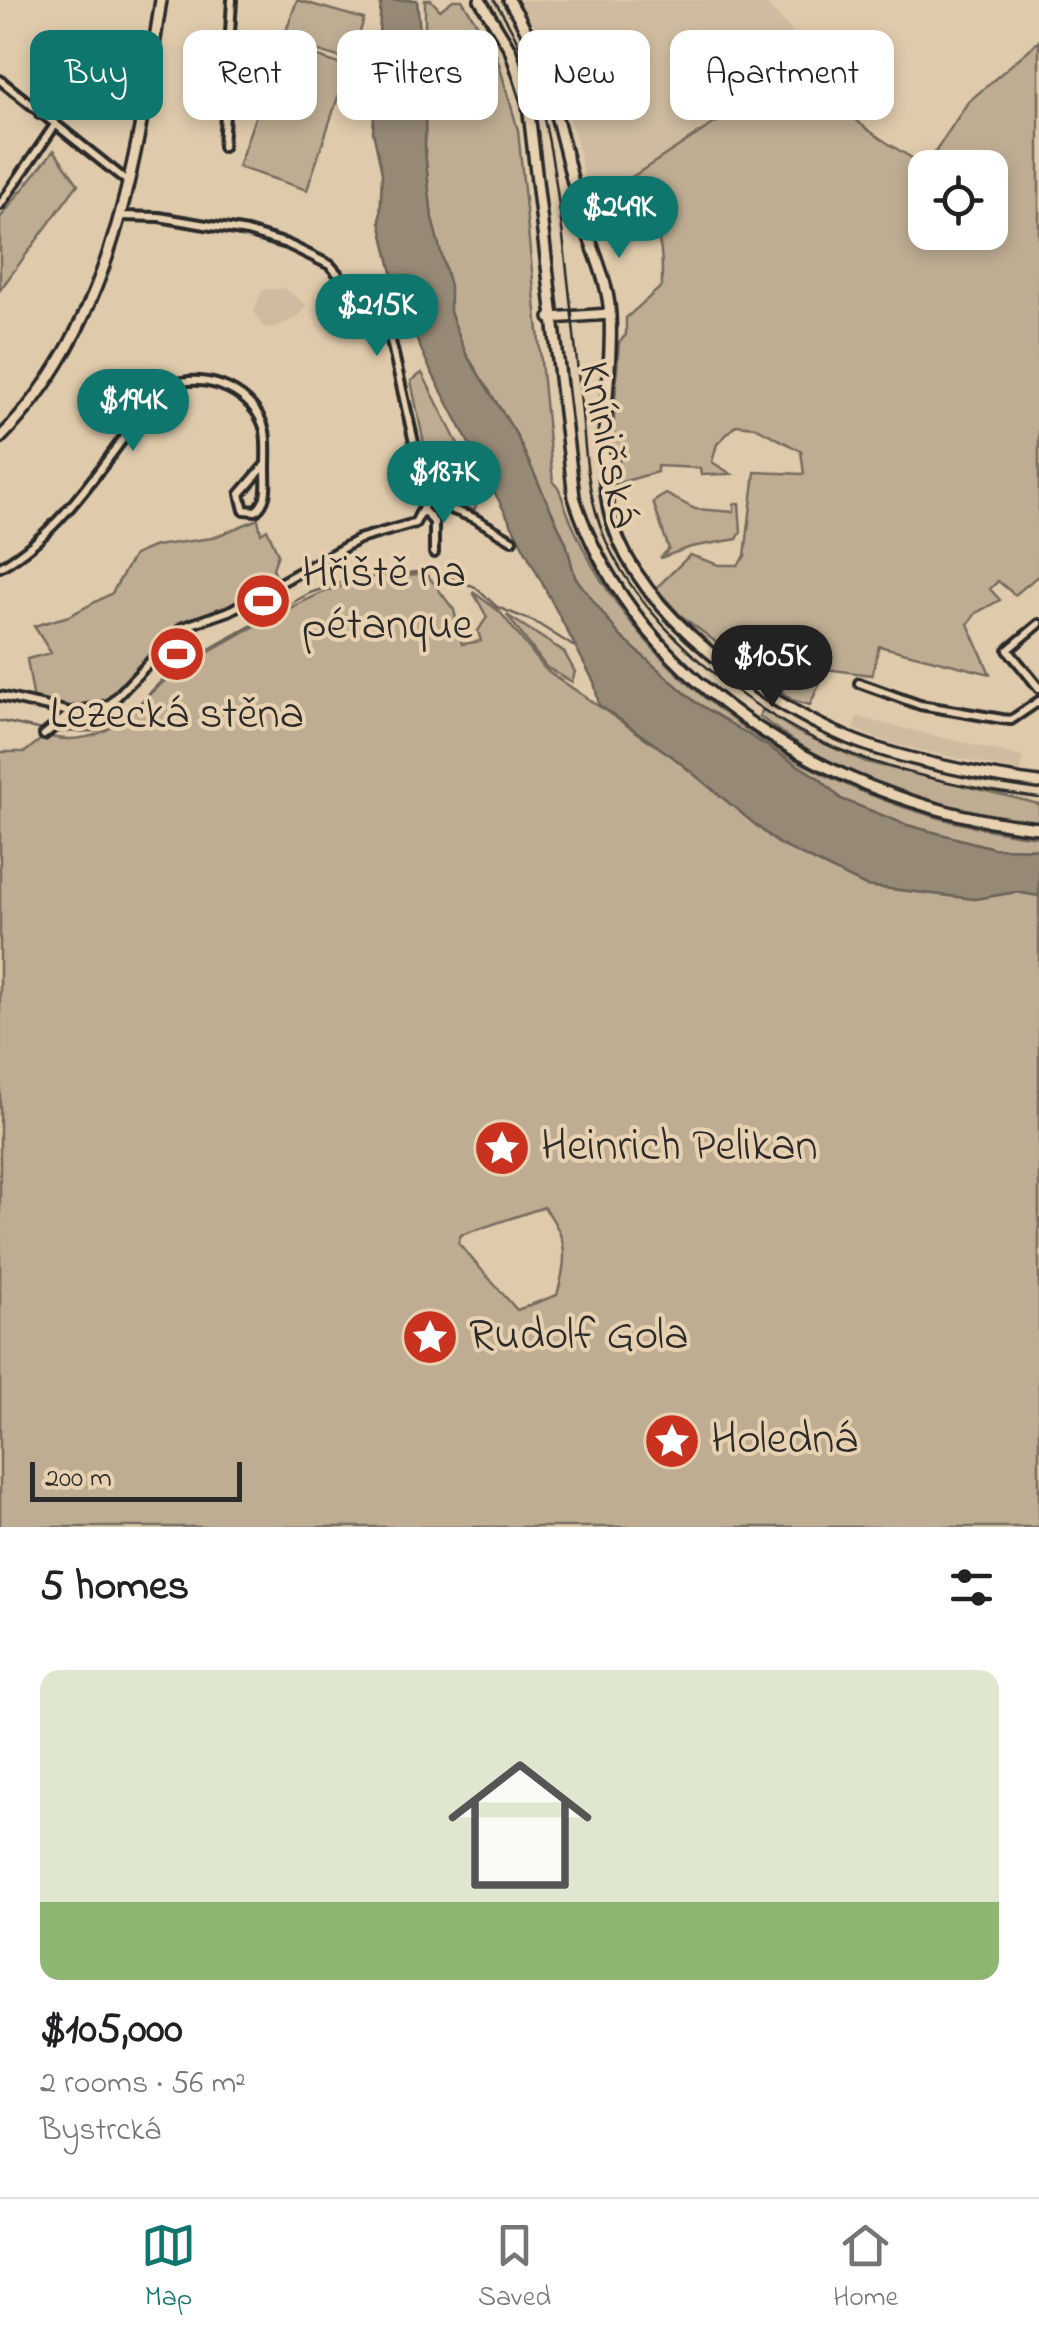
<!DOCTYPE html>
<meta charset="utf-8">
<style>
:root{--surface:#fff;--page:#f6f6f6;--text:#202124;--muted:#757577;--line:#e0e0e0;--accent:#0f766e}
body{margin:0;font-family:"Indie Flower",sans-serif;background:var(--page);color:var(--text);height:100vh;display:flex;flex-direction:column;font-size:38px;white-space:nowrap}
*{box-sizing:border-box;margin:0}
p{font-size:32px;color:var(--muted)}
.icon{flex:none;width:55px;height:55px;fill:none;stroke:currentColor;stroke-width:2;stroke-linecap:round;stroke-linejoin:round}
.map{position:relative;height:1527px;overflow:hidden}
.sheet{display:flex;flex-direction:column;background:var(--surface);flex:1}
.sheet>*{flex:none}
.top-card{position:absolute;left:30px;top:30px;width:980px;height:90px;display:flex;gap:20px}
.buttons{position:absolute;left:908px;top:150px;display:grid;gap:20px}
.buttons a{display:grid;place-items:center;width:100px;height:100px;border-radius:20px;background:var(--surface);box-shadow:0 5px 15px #0003;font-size:50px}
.scale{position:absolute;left:30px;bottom:25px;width:212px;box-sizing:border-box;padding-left:10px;border:5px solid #2b2b2b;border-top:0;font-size:28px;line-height:35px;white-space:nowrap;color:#2b2b2b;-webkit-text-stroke:8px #e7d1b0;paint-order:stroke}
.price{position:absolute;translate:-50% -85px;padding:0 22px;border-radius:35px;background:var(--accent);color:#fff;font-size:32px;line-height:65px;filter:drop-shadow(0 2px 5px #0008)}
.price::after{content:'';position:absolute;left:50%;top:60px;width:30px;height:22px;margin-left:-15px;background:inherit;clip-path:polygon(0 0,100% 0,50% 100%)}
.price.on{background:#222;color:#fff}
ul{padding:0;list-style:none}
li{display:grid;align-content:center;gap:20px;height:530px;padding:0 40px}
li+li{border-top:2px solid var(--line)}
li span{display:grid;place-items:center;height:310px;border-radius:20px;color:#555}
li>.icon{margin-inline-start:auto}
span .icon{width:180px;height:180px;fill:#fffc;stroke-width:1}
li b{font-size:42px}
h2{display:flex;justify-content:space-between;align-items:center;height:120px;padding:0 40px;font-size:42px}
.pill{padding:0 35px;border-radius:20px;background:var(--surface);box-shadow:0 5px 15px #0003;font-size:35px;line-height:90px}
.pill.on{background:var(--accent);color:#fff}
.tabs{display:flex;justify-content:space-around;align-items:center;height:140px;border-top:2px solid var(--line);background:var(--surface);font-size:28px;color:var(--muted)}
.tabs a{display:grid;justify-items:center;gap:5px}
.tabs .on{color:var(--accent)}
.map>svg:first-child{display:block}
.built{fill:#cfbca0}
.green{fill:#bead93;stroke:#746c5f;stroke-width:2.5;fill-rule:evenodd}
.water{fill:#968976;stroke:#6b6358;stroke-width:2.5}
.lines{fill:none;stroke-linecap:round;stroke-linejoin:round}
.stream{stroke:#6b6358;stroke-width:2.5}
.street-casing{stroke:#2b2b2b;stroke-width:14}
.secondary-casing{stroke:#2b2b2b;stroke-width:16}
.street{stroke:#e7d1b0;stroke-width:6}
.secondary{stroke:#e7d1b0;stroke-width:9}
.tram{stroke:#2b2b2b;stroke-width:2.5}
.labels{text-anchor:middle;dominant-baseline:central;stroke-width:8;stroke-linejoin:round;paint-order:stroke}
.street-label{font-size:45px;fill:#2b2b2b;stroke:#e7d1b0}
.poi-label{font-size:45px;fill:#2b2b2b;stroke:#e7d1b0;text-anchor:start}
</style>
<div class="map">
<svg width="1039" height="1527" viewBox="0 0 1039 1527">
<rect width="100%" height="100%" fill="#dfcaab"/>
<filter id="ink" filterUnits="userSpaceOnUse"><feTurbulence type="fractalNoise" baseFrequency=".01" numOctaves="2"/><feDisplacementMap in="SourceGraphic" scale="20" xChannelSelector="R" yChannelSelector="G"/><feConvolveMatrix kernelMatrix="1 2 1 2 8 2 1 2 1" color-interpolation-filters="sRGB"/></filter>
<g filter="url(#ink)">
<!-- built -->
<path class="built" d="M 517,0 L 763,0 L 806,47 L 811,60 L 589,205 L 578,147 L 549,49 Z
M 284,288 L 307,305 L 298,317 L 273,328 L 263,327 L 254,311 L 262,290 Z
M 857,717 L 1023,757 L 1021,772 L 893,744 L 853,729 Z"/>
<!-- green -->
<path class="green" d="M 297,0 L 364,19 L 351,61 L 283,40 Z
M 425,0 L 431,0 L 440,10 L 453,0 L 462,0 L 496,54 L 518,130 L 553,482 L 559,489 C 624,690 837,815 1039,837 L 1039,849 L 993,848 L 907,825 L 841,799 L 820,779 L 694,701 L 620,636 L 575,577 L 566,543 L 516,434 L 466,354 L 450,312 L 449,286 L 432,219 L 425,152 Z
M 1039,41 L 1039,575 L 1015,595 L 998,581 L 990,589 L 1000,600 L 976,613 L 968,624 L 990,674 L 879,646 L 872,675 L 826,669 L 810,705 L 792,700 L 679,614 L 656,588 L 690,555 L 719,565 L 738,565 L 745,556 L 755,472 L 804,474 L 801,451 L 755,427 L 736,425 L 717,444 L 712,462 L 731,474 L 701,475 L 700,468 L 657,466 L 657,472 L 615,484 L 621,452 L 611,463 L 619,342 L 626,335 L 626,318 L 662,286 C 662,252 664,223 629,206 L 627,210 L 589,205 L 811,60 C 833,112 878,139 926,166 L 968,102 ZM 925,168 L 990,168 L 990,232 L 925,232 Z
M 280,44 L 348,67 L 307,190 L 238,167 Z
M 54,150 L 78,184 L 0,290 L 0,218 Z
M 422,373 L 476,480 L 470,479 L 478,501 L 474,511 L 434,492 L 411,381 Z
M 666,494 L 695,509 L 734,512 L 734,504 L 739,503 L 741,532 L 737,539 L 691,547 L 660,558 L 669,549 L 653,502 Z
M 258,519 L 261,533 L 267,529 L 278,554 L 273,568 L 277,580 L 224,609 L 181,623 L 115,697 L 79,709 L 34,701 L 27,659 L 51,653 L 34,626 L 69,616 L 112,593 L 134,555 L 155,546 L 212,538 Z
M 426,573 L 454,610 L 462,644 L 481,641 L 478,631 L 487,617 L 473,592 L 500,612 L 546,670 L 673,757 L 779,844 L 866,886 L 975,899 L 1016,892 L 1039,896 L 1039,1527 L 0,1527 L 0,752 L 25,752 L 45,736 C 114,752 131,702 177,672 C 219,645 267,618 313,597 C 348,580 387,577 426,573 ZM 544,1207 C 568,1238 568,1258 557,1295 L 517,1310 L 458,1243 L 461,1235 Z
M 507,615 L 564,652 L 575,672 L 572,682 L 546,667 Z
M 763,710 L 797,732 L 866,762 L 1039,804 L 1039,822 C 940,813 838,778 759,716 Z"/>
<!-- water -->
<path class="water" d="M 381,0 L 417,0 L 422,52 L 426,55 L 425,152 L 432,219 L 450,286 L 450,312 L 466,354 L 516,434 L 566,543 L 575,577 L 620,636 L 694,701 L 820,779 L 841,799 L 907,825 L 993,848 L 1039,849 L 1039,896 L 1016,892 L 975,899 L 866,886 L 779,844 L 673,757 L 599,705 L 594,682 L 430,369 L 398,298 L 380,222 L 382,173 L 373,132 Z"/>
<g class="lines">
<!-- stream -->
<path class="stream" d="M 432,570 L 475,587 L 497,607 L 535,622 L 573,646
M 0,721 L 52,732 L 97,731 L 137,706 L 173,669 L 310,593 L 350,580 L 425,571"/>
<!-- street casing -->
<g class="street-casing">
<path id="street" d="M 0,80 L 128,182
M 40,114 L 84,44 L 117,59
M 223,147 L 232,0
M 0,205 L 55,125
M 427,500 L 474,518 L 512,540
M 425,512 L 434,522 L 434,553
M 0,567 C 54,537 94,478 130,429 C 142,412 153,394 172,385 C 207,371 256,393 265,431 C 267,442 266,457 266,469 C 266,485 269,500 256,511 L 244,510 L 240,494 L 266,464
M 1039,624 L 1008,650 L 1039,688
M 859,683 L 920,705 L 1002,719 L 1011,720 L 1039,701
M 0,696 L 70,712
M 44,735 L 72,712 L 109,705 L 183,627 L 229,611 L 359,539 L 415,523 L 427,500 L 389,332 L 330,265 L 287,244 L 247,232 L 159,217 L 120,216"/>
</g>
<!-- secondary casing -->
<g class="secondary-casing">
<path id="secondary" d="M 480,0 L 510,49 L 528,104 L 574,497 C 635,689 847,809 1039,828
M 509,0 C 551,66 560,139 581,213 C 591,247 608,279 610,315 C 614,382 592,459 613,525 C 642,616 763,702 848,738 C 898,759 985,776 1039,783
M 550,318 L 610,314
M 0,438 C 114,325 138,151 161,0"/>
</g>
<!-- street -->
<use href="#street" class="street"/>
<!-- secondary -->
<use href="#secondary" class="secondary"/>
<!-- tram -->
<path class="tram" d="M 494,0 C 544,74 553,158 564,245 C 570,297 576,350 581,403 C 585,443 586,484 599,522 C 628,615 745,711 833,747 C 896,773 972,789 1039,798"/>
</g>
</g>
<!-- icons -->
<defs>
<g id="stadium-disc" transform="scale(2.875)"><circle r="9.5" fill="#c8321e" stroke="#e7d1b0"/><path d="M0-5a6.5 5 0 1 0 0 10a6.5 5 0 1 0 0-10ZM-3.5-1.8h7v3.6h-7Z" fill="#fff"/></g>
<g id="sight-disc" transform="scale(2.875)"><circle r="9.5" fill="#c8321e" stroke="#e7d1b0"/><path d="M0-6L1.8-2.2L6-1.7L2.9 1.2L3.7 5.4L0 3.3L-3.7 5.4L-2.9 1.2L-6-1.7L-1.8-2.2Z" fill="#fff"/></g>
</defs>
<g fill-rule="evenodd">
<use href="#stadium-disc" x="263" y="601"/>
<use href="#stadium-disc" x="177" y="654"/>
<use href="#sight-disc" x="502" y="1148"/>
<use href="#sight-disc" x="430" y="1337"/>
<use href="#sight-disc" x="672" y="1441"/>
</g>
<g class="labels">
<!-- street labels -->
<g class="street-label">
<text transform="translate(607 445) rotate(79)">Kníničská</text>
</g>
<!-- poi labels -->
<g class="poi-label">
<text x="302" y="575">Hřiště na<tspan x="302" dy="52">pétanque</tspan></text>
<text x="177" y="716" text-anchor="middle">Lezecká stěna</text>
<text x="541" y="1148">Heinrich Pelikan</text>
<text x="469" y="1337">Rudolf Gola</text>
<text x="711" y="1441">Holedná</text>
</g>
</g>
</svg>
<div class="buttons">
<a><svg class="icon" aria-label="locate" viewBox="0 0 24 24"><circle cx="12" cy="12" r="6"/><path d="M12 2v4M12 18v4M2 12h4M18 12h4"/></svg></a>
</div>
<div class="scale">200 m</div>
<b class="price" style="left:619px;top:261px">$249K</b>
<b class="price" style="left:377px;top:359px">$215K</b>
<b class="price" style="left:133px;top:454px">$194K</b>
<b class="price" style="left:444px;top:526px">$187K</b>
<b class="price on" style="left:772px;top:710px">$105K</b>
<div class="top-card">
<a class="pill on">Buy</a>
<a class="pill">Rent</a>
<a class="pill">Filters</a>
<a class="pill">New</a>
<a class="pill">Apartment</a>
</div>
</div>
<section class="sheet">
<h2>5 homes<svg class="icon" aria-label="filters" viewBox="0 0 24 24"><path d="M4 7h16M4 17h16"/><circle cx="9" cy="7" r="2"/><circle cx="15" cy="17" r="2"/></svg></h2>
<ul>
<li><span style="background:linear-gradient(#dfe7d0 75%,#8fb573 0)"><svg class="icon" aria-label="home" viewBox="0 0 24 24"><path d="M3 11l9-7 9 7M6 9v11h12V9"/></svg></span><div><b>$105,000</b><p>2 rooms · 56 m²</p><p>Bystrcká</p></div></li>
</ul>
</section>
<nav class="tabs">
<a class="on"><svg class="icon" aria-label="map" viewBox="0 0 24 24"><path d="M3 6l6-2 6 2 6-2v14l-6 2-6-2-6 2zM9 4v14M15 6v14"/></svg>Map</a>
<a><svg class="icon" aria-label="saved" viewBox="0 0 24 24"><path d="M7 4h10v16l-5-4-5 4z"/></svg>Saved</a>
<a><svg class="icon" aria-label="home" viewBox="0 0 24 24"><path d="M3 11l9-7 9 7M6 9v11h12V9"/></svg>Home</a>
</nav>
